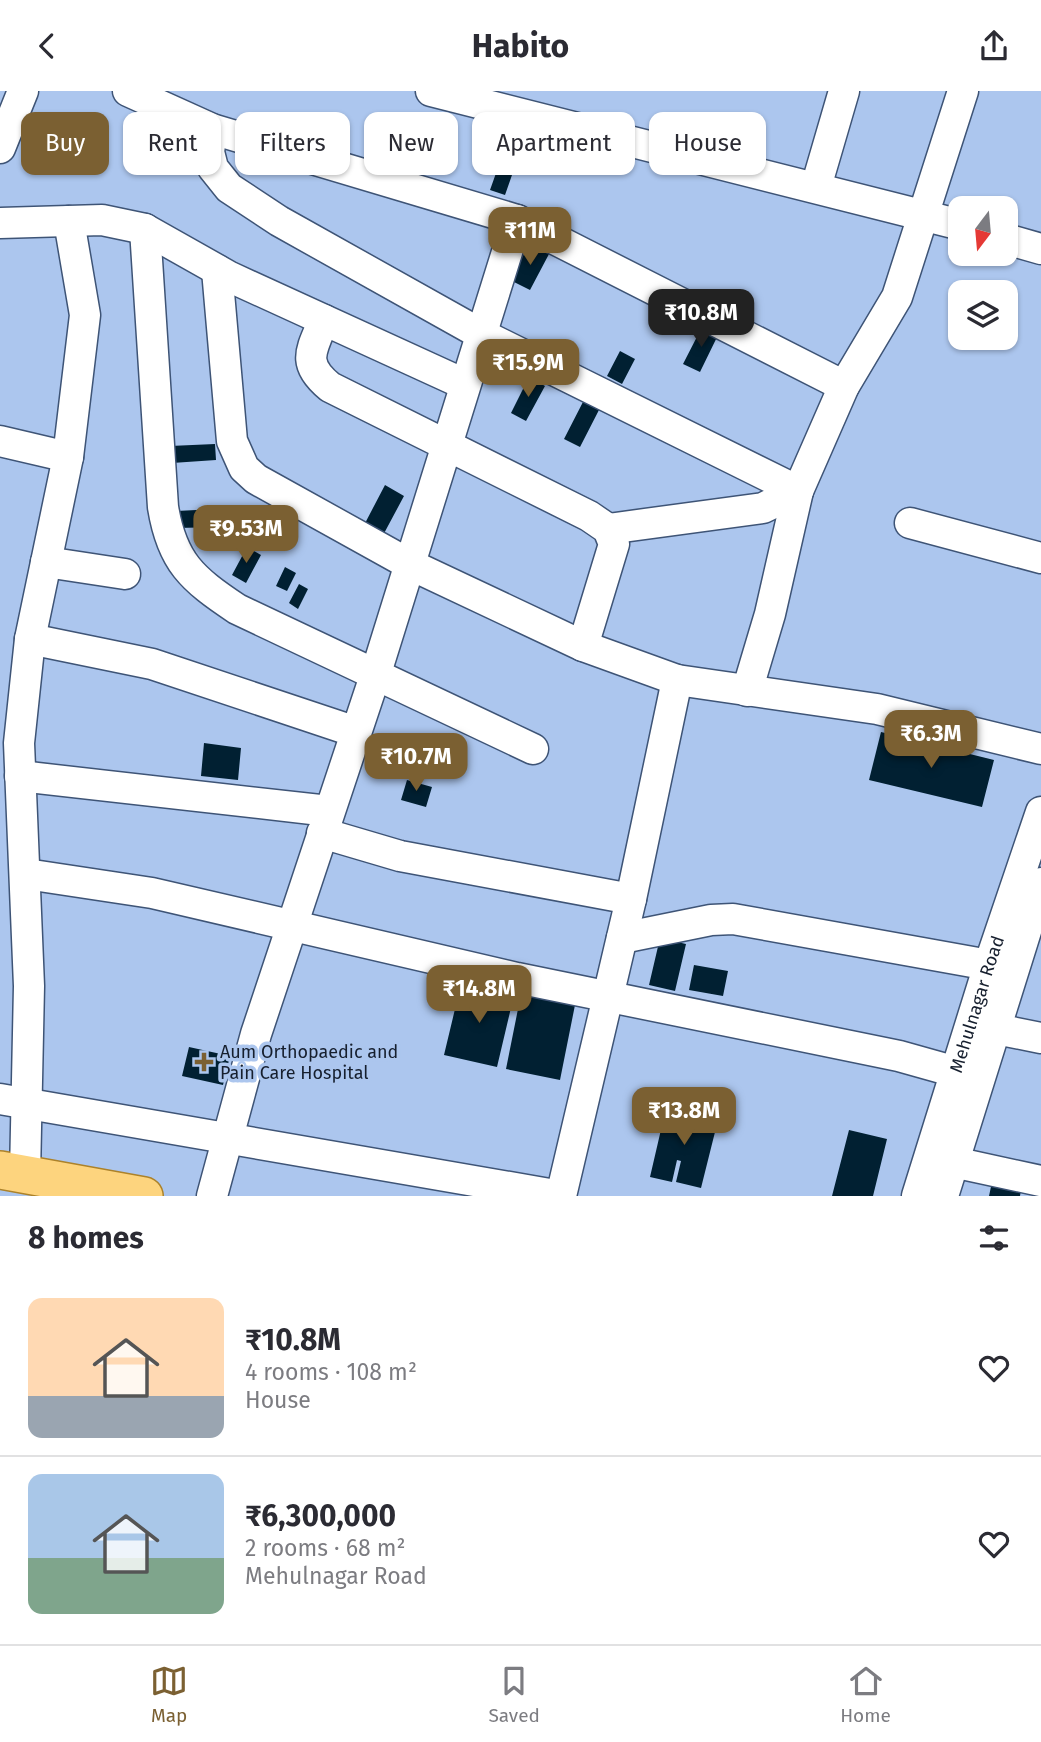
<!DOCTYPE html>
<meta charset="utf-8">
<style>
:root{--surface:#fff;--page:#f2f2f3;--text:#2b2b33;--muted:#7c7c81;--line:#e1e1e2;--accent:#7b6032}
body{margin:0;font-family:"Fira Sans",sans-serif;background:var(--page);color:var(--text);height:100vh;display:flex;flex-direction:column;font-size:26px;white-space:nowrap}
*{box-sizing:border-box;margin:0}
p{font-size:23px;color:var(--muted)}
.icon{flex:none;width:38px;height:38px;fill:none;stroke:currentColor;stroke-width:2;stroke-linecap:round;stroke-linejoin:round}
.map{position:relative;height:1105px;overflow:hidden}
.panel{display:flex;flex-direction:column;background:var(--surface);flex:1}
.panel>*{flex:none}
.hud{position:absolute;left:21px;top:21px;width:999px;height:63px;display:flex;gap:14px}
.needle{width:46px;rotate:196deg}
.buttons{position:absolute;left:948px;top:105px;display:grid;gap:14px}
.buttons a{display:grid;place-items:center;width:70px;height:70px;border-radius:14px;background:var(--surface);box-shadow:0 2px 5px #0004;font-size:35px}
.price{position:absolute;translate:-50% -60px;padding:0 16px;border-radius:14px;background:var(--accent);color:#fff;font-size:23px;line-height:46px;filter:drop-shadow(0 2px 4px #0008)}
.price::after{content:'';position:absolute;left:50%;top:42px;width:21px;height:16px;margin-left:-10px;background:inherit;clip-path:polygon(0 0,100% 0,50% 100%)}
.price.active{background:#222;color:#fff}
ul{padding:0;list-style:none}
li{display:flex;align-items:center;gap:21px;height:175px;padding:0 28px}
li+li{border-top:2px solid var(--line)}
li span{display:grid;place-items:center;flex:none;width:196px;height:140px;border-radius:14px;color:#555}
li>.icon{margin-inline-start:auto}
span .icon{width:84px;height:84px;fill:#fffc;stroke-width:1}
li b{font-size:30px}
h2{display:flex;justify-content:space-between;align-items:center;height:84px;padding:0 28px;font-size:30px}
.tag{padding:0 24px;border-radius:14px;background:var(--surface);box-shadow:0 2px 5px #0004;font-size:24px;line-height:63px}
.tag.active{background:var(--accent);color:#fff}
header{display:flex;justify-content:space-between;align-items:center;height:91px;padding:0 28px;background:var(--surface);font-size:32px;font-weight:700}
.tabs{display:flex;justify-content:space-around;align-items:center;height:98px;border-top:2px solid var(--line);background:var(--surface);font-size:19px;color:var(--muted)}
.tabs a{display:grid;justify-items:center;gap:4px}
.tabs .active{color:var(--accent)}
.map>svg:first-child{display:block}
.building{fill:#012032}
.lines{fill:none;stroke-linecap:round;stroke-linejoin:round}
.minor-casing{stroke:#3e5476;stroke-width:33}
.major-casing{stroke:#ac822a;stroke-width:40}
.minor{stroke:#fff;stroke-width:30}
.major{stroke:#fdd47e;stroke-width:37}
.poi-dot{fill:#7b6032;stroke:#acc6ee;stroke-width:2.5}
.labels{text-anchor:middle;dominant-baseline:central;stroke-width:7;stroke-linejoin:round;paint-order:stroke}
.street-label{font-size:18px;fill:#161f2e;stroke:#acc6ee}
.poi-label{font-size:18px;fill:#161f2e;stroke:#acc6ee;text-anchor:start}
</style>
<header><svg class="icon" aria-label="back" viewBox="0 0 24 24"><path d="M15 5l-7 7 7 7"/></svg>Habito<svg class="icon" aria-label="share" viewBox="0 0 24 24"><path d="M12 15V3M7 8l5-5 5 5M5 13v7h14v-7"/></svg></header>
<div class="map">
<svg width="1041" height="1105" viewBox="0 0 1041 1105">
<rect width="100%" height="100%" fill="#acc6ee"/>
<!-- building -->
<path class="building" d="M 506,54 L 520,61 L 505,104 L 490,99 Z
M 530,152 L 549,163 L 530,199 L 510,189 Z
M 703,234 L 719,242 L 700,281 L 683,273 Z
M 620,260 L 635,268 L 622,293 L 607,285 Z
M 529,286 L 545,295 L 526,330 L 511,322 Z
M 584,309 L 600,317 L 580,356 L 564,348 Z
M 215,353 L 216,369 L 172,372 L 170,355 Z
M 385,394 L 404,405 L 381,448 L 362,438 Z
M 217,418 L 218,436 L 178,437 L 176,420 Z
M 247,456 L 261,464 L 246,492 L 232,484 Z
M 285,476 L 296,482 L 287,500 L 276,495 Z
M 299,493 L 308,498 L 298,518 L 289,512 Z
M 881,641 L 994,669 L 982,716 L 869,689 Z
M 204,652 L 241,657 L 238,689 L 201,685 Z
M 407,689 L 432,696 L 426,716 L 401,709 Z
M 660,847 L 686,853 L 675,900 L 649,894 Z
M 694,874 L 728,880 L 723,905 L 689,899 Z
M 461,893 L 514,904 L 497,976 L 444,964 Z
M 521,903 L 575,914 L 560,989 L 506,978 Z
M 189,956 L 230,965 L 223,994 L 182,985 Z
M 666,1017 L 688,1022 L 684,1040 L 688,1041 L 693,1019 L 719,1025 L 701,1097 L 676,1091 L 681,1070 L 677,1069 L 672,1091 L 650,1086 Z
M 849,1039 L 887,1048 L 873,1105 L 832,1105 Z
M 992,1091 L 1021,1099 L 1020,1105 L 989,1105 Z"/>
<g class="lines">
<!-- minor casing -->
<g class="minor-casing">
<g id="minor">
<path d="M 128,0 L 212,38 L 517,129 L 844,295"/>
<path d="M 431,0 L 961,134"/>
<path d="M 212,38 L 209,61 L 213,77 L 229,97 L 279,130 L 479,242 L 798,400"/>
<path d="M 0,57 L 23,0"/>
<path d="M 816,96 L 844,0"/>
<path d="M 0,132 L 102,129 L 145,138 L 230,186 L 464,293"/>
<path d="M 145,138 L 163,416 C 172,471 192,488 237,518 L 533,658"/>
<path d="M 1006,148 L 1041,158"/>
<path d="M 217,179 L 232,350 L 244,377 L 256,388 L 409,473 L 583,555 L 677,589 L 877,618 L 1041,658"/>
<path d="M 324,229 C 311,260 301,272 330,296 L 589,425 L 608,438 L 614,453 L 583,555"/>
<path d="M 0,350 L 68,366"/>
<path d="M 910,432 L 1041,467"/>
<path d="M 608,438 L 763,417 L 798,400"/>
<path d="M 46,471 L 125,483"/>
<path d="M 30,548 L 152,573 L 356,641"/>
<path d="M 747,600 L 770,523 L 798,400 L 844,295 L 897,206 L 963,0"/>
<path d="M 20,685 L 329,720"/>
<path d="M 322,742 L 400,765 L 631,808"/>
<path d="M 26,783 L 152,802 L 517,887 L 899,965 L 956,981"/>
<path d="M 622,847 L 711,829 L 733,828 L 989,874"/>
<path d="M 996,938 L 1041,947"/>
<path d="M 0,1008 L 561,1105"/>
<path d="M 953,1071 L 1041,1090"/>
<path d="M 25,1084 L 29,895 L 19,652 L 30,548 L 68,366 L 85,224 L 69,130"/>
<path d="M 212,1105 L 256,943 L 375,585 L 517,129"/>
<path d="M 561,1105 L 631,808 L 677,589"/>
<path id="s1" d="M 917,1105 L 989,874 L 1041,721"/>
<path d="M 943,1105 L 1041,792"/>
</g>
</g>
<!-- major casing -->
<g class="major-casing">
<path id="major" d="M 0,1079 L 144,1105"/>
</g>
<!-- minor -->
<use href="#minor" class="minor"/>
<!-- major -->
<use href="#major" class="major"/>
</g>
<!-- markers -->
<path class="poi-dot" d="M200.5 960.5h7v7h7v7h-7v7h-7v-7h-7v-7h7z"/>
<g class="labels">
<!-- street labels -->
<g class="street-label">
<text stroke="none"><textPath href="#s1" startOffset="201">Mehulnagar Road</textPath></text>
</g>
<!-- poi labels -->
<g class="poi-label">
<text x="220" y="961">Aum Orthopaedic and<tspan x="220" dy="21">Pain Care Hospital</tspan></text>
</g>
</g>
</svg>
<div class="buttons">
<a><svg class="needle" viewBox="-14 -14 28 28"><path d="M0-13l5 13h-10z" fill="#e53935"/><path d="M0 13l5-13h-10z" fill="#7c7c81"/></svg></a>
<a><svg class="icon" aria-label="layers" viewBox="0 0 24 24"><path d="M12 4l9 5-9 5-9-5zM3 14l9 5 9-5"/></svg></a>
</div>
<b class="price" style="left:530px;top:176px">₹11M</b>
<b class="price active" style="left:701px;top:258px">₹10.8M</b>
<b class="price" style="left:528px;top:308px">₹15.9M</b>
<b class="price" style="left:246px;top:474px">₹9.53M</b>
<b class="price" style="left:931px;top:679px">₹6.3M</b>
<b class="price" style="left:416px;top:702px">₹10.7M</b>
<b class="price" style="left:479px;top:934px">₹14.8M</b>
<b class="price" style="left:684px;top:1056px">₹13.8M</b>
<div class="hud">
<a class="tag active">Buy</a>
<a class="tag">Rent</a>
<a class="tag">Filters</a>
<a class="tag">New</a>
<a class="tag">Apartment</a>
<a class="tag">House</a>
</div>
</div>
<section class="panel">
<h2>8 homes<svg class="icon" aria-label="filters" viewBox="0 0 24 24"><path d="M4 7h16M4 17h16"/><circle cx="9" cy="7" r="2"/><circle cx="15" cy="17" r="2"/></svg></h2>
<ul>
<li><span style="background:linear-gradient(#ffd9b3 70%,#9aa5b1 0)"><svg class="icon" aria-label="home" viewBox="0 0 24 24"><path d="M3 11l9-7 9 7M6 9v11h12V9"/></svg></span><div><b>₹10.8M</b><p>4 rooms · 108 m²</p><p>House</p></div><svg class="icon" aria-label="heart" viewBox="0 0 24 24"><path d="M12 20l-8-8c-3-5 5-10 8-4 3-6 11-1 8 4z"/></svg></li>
<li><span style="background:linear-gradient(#a9c7e8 60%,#7fa58c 0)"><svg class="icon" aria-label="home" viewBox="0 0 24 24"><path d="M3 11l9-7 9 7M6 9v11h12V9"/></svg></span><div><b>₹6,300,000</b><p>2 rooms · 68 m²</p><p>Mehulnagar Road</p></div><svg class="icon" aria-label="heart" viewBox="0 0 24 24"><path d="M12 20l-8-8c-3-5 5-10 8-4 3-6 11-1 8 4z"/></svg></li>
</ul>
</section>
<nav class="tabs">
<a class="active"><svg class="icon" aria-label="map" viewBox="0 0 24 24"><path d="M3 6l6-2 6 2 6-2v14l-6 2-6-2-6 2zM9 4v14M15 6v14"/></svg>Map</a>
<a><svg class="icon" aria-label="saved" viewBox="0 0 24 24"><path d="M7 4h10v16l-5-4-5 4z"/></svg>Saved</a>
<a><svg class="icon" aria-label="home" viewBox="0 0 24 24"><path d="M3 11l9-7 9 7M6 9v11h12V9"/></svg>Home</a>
</nav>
